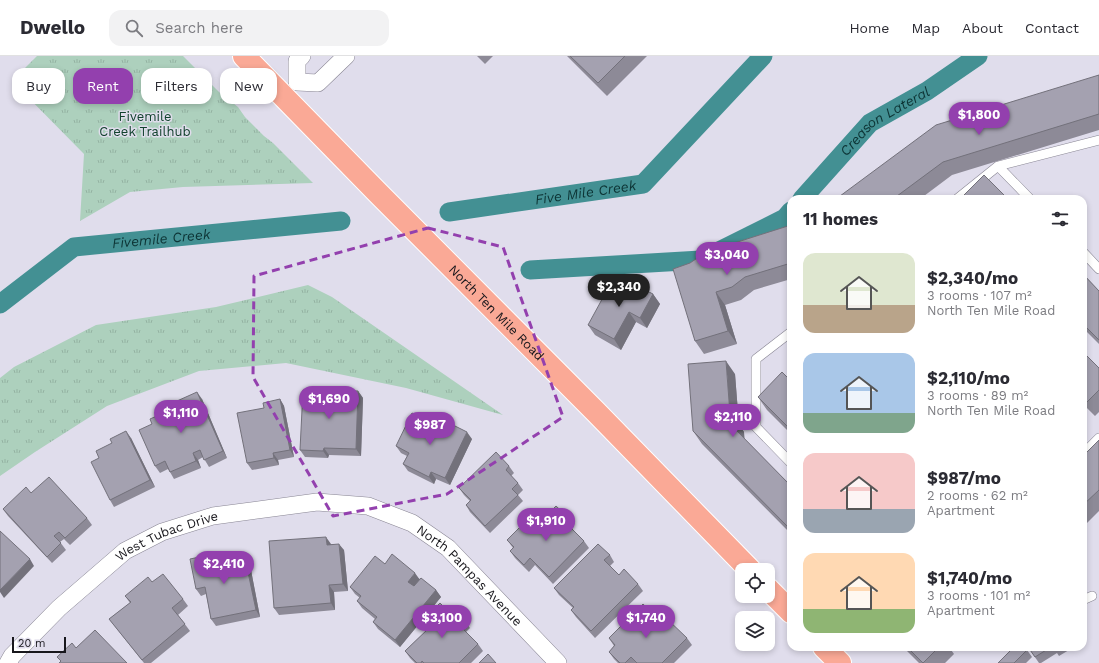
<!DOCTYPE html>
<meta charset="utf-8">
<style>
:root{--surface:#fff;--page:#f2f2f3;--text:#2b2b33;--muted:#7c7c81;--line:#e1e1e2;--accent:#9340ae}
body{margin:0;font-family:"Work Sans",sans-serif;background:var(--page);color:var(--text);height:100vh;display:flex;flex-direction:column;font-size:15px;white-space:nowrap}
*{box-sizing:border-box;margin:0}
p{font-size:13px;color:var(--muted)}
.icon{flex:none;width:22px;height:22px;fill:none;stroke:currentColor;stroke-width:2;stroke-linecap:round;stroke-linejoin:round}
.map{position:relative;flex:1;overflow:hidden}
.sheet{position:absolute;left:787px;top:139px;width:300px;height:456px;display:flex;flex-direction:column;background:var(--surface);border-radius:12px;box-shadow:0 2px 6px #0003}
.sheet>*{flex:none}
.guide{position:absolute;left:12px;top:12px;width:380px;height:36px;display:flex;gap:8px}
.buttons{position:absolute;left:735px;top:507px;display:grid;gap:8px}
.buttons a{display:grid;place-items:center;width:40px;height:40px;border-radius:8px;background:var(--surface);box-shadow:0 2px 6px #0003;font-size:20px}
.scale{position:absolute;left:12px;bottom:10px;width:54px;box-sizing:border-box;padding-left:4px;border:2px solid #18171c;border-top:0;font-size:11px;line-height:14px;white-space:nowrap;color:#18171c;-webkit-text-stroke:3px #e0ddec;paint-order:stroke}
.price{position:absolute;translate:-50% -34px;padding:0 9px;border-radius:14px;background:var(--accent);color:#fff;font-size:13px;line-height:26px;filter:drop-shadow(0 1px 2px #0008)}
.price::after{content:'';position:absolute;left:50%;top:24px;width:12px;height:9px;margin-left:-6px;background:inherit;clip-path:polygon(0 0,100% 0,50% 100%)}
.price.on{background:#222;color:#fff}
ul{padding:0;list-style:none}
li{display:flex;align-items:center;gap:12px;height:100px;padding:0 16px}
li span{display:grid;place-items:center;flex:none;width:112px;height:80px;border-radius:12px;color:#555}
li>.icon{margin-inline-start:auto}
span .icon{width:48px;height:48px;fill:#fffc;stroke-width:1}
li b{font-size:17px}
h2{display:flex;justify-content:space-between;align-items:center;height:48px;padding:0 16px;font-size:17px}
.tag{padding:0 14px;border-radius:12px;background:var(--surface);box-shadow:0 2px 6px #0003;font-size:14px;line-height:36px}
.tag.on{background:var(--accent);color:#fff}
header{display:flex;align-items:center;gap:24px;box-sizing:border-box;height:56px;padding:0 20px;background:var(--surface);border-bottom:1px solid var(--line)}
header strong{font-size:19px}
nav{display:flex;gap:22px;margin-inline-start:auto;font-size:14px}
.search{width:280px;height:36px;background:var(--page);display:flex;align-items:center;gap:10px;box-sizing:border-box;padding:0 14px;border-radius:12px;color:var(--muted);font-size:15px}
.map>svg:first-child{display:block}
.park{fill:url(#park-tufts)}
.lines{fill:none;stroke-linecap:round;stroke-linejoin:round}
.canal{stroke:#439093;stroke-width:19}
.lane-casing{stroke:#888593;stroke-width:10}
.street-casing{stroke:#888593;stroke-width:18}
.primary-casing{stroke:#fff;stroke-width:24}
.lane{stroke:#fff;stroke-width:9}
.street{stroke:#fff;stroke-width:17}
.primary{stroke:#faa996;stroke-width:22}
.wall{fill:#8d8a97}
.shaded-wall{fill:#73717b}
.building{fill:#a4a1b0;stroke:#73717b}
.marked{fill:none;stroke:#9340ae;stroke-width:3;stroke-dasharray:8 5;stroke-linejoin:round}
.labels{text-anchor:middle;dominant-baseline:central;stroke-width:3;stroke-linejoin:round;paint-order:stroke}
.park-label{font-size:13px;fill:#11422d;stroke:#e0ddec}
.street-label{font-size:13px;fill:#18171c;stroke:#e0ddec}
.water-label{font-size:14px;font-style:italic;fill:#0d3435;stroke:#e0ddec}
</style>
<header>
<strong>Dwello</strong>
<div class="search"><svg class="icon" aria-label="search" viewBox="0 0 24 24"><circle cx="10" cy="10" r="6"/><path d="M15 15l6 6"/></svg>Search here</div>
<nav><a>Home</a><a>Map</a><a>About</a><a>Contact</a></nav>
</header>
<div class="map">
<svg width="1099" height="607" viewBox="0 0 1099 607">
<defs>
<pattern id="park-tufts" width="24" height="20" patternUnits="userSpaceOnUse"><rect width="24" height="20" fill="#add0bd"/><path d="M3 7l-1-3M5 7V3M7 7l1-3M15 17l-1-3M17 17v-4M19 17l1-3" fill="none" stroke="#94b2a2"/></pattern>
</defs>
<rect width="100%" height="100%" fill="#e0ddec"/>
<!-- park -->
<path class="park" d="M 37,0 L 183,0 L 219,36 L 238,51 L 245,61 L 264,80 L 273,87 L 313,127 L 183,131 L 130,136 L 80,165 L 84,98 L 12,25 Z
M 308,229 L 332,241 L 503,359 L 406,332 L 286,307 L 199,315 L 107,350 L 35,396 L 0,420 L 0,322 L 14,311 L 96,269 L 216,251 Z"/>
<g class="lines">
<!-- canal -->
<g class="canal">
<path id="s1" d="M 802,143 L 870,67 L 927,35 L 978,0"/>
<path id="s2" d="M 449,156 L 643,128 L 763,0"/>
<path d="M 530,214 L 701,204 L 785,162 L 791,155"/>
<path id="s3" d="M 0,248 L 74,191 L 341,165"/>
</g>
<!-- lane casing -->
<g class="lane-casing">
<path id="lane" d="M 998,110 L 1030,143
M 957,143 L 998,110 L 1099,84
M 1083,196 L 1099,213
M 791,276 L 756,303 L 756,371 L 791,407
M 1083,398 L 1099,382
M 1083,544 L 1092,540"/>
</g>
<!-- street casing -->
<g class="street-casing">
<g id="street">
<path d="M 302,0 L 297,5 L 297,26 L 318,27 L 346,0"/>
<path id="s4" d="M 8,607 L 12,600 L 59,552 L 125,495 L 162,476 L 213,460 L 317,446 L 368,450 L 412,467 L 448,492 L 558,607"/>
</g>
</g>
<!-- primary casing -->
<g class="primary-casing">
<g id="primary">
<path id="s5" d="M 244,0 L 378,137 L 596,356 L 750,514"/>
<path d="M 768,533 L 791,556"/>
<path d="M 824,591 L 840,607"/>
</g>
</g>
<!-- lane -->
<use href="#lane" class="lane"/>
<!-- street -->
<use href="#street" class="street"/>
<!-- primary -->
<use href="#primary" class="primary"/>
</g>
<!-- wall -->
<path class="wall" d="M 477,0 L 493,0 L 485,8 Z
M 567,0 L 647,0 L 607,40 Z
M 1099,19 L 1099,74 L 952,119 L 920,143 L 836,143 Z
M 791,169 L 791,223 L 754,234 L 741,244 L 725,249 L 737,288 L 704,298 L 695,285 L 690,207 Z
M 1083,218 L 1099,235 L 1099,288 L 1083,272 Z
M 633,237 L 653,238 L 660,248 L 647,272 L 636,266 L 621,294 L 595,279 L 588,269 Z
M 1083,296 L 1099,312 L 1099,356 L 1095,360 L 1083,348 Z
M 735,318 L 739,369 L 744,376 L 744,383 L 791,430 L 791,478 L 702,388 L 693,375 Z
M 791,325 L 791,378 L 767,354 L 758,341 Z
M 358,335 L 363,342 L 361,400 L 329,399 L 328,402 L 305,401 L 300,394 Z
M 202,343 L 227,402 L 209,411 L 203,401 L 198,404 L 201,412 L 174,423 L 170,416 L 168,413 L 160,417 L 155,410 L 152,368 Z
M 280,343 L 284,350 L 294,401 L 278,404 L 279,409 L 252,414 L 247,407 L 264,352 Z
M 446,374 L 472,383 L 450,429 L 436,423 L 434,428 L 408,415 L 403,408 L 407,400 L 401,397 L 396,390 Z
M 131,382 L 155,431 L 114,451 L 110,444 Z
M 1099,384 L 1099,455 L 1083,471 L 1083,400 Z
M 509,410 L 514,417 L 511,420 L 518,427 L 523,434 L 518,439 L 523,445 L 490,477 L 470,456 L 466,449 L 470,445 L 464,439 L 459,432 Z
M 31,437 L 87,462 L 92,469 L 70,489 L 64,483 L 60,486 L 66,494 L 52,507 L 8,460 L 3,453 Z
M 570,463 L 574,470 L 572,473 L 584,485 L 589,492 L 553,528 L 535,509 L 529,516 L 515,502 L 510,495 L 513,492 L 507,484 L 531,475 Z
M 331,488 L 344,494 L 348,535 L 334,536 L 335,554 L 279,559 L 274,552 Z
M 219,497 L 224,504 L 224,506 L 250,509 L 260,561 L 216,570 L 211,563 L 206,538 L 201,540 L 196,533 Z
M 610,499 L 614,506 L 610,510 L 619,519 L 638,528 L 643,535 L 595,582 L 576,561 L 571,554 L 573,552 L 559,539 L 554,532 Z
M 385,508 L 420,523 L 436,534 L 441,541 L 400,591 L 378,573 L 373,566 L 375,563 L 362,552 L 357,545 L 360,542 L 355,538 L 350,531 Z
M 152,526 L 183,543 L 188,550 L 178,559 L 190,575 L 151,607 L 144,607 L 109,563 L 130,547 L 125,540 Z
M 447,554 L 465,565 L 470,572 L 466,576 L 478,588 L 483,595 L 471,607 L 415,607 L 410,602 L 405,595 L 429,572 L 423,564 Z
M 661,565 L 687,582 L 692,589 L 674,607 L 618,607 L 614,603 L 609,596 L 614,590 L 609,582 Z
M 903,591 L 949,591 L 954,598 L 945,607 L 919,607 Z
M 1028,591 L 1074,591 L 1059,600 L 1057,597 L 1041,607 L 1039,607 Z
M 1027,594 L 1032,601 L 1026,607 L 998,607 Z"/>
<!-- shaded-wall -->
<path class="shaded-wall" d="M 716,236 L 725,249 L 737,288 L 728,275 Z
M 653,238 L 660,248 L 647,272 L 640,262 Z
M 629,256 L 636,266 L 621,294 L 614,283 Z
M 726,305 L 735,318 L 739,369 L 744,376 L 745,387 L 736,374 L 730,358 Z
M 358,335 L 363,342 L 361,400 L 356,393 Z
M 197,336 L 202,343 L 227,402 L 223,395 Z
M 280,343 L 284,350 L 294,401 L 290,394 Z
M 126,375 L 131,382 L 155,431 L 150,424 Z
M 467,376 L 472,383 L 450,429 L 445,422 Z
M 324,392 L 329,399 L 328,402 L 323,395 Z
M 193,397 L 198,404 L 201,412 L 196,405 Z
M 273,397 L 278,404 L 279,409 L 274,402 Z
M 431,416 L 436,423 L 434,428 L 429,421 Z
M 326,481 L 331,488 L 331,496 L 327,489 Z
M 339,488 L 344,494 L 348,535 L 343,528 Z
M 219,497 L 224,504 L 226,514 L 221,507 Z
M 245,502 L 250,509 L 260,561 L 256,554 Z
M 30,503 L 34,510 L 4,542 L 0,536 L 0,534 Z
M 415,517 L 420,524 L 413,533 L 408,526 Z
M 329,529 L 334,536 L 335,554 L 331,547 Z
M 436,534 L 441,541 L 400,591 L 395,584 Z"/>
<!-- building -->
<path class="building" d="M 570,0 L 625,0 L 598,27 Z
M 1099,19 L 1099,58 L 943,106 L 893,143 L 836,143 L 936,69 Z
M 984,119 L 1008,143 L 960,143 Z
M 791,169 L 791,207 L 745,221 L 732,231 L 716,236 L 728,275 L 695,285 L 673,213 L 690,207 L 706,196 Z
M 1083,218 L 1099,235 L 1099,284 L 1083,268 Z
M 612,225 L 633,237 L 637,230 L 653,238 L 640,262 L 629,256 L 614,283 L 588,269 Z
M 1083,296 L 1099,312 L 1099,334 L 1086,347 L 1083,344 Z
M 726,305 L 730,358 L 735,363 L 736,374 L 791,430 L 791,474 L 693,375 L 688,308 Z
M 782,316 L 791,325 L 791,374 L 758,341 Z
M 303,334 L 358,335 L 356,393 L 324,392 L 323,395 L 300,394 Z
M 197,336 L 223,395 L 204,404 L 200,394 L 193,397 L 196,405 L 170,416 L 165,405 L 155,410 L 139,374 L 152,368 L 150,363 L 159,359 L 157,354 Z
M 280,343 L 290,394 L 273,397 L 274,402 L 247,407 L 237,357 L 264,352 L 263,347 Z
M 412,357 L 446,374 L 449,367 L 467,376 L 445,422 L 431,416 L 429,421 L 403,408 L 409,397 L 396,390 Z
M 126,375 L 150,424 L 110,444 L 91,406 L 99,402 L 96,395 L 112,387 L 110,383 Z
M 1099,384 L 1099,434 L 1083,449 L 1083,400 Z
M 496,396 L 509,410 L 506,414 L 518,427 L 512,433 L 518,439 L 485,470 L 466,449 L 471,444 L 459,432 Z
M 49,421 L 87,462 L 65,482 L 59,476 L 54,480 L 61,487 L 47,501 L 3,453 L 26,431 L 31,437 Z
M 556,450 L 570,463 L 566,467 L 584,485 L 549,521 L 530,502 L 524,509 L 510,495 L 514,491 L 507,484 L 524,467 L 531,475 Z
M 0,475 L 30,503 L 0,534 Z
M 326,481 L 327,489 L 339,488 L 343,528 L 329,529 L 331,547 L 274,552 L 269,485 Z
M 598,488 L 610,499 L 604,504 L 619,519 L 624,513 L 638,528 L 591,575 L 571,554 L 574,551 L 554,532 Z
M 219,497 L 221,507 L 245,502 L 256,554 L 211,563 L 205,531 L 196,533 L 190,503 Z
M 392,498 L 415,517 L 408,526 L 414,530 L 421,522 L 436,534 L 395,584 L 373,566 L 377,561 L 357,545 L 361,540 L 350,531 L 375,500 L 385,508 Z
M 163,518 L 183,543 L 172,552 L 185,568 L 142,604 L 109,563 L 131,546 L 125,540 L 148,521 L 152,526 Z
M 440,547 L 447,554 L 450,550 L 465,565 L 460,570 L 478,588 L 459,607 L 424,607 L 422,605 L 421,607 L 417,607 L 405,595 L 430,571 L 423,564 Z
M 643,548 L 661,565 L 665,561 L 687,582 L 662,607 L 636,607 L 637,607 L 631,601 L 625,607 L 620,607 L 609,596 L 615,589 L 609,582 Z
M 95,574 L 127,607 L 59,607 L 61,605 L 57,601 L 72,587 L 76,592 Z
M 907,591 L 939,591 L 923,607 Z
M 1014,591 L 1024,591 L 1027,594 L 1014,607 L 998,607 Z
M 1028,591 L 1051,591 L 1035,601 Z
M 1053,591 L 1058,591 L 1054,594 Z
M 488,598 L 496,607 L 479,607 Z"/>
<!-- marked area -->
<path class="marked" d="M 428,172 L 503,191 L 563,361 L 447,438 L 333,460 L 253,321 L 254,220 Z"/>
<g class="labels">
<!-- park labels -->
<g class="park-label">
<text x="145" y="60">Fivemile<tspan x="145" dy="15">Creek Trailhub</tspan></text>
</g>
<!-- street labels -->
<g class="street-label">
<text stroke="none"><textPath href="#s5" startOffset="360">North Ten Mile Road</textPath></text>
<text stroke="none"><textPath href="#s4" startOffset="207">West Tubac Drive</textPath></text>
<text stroke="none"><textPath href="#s4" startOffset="539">North Pampas Avenue</textPath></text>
</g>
<!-- water labels -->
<g class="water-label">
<text stroke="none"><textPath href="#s1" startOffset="115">Creason Lateral</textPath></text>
<text stroke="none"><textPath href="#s2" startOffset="138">Five Mile Creek</textPath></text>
<text stroke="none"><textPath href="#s3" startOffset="181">Fivemile Creek</textPath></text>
</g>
</g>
</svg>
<div class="buttons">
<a><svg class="icon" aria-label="locate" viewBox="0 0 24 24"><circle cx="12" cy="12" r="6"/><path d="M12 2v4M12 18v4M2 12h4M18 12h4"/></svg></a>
<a><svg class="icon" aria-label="layers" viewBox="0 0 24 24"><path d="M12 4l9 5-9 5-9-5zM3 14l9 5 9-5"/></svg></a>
</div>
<div class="scale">20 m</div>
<b class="price" style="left:979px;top:80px">$1,800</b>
<b class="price" style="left:727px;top:220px">$3,040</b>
<b class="price on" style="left:619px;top:252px">$2,340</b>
<b class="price" style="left:329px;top:364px">$1,690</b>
<b class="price" style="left:181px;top:378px">$1,110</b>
<b class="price" style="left:733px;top:382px">$2,110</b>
<b class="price" style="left:430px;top:390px">$987</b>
<b class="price" style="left:546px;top:486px">$1,910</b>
<b class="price" style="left:224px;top:529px">$2,410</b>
<b class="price" style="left:442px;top:583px">$3,100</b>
<b class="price" style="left:646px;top:583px">$1,740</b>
<div class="guide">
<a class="tag">Buy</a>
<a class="tag on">Rent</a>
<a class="tag">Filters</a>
<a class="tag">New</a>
</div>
<section class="sheet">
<h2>11 homes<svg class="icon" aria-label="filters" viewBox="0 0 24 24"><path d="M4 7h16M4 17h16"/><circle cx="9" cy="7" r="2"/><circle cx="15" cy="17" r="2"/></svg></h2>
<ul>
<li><span style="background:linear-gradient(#dfe7d0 65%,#b9a48a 0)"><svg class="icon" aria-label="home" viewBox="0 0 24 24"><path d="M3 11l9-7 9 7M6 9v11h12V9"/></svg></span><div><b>$2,340/mo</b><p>3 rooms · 107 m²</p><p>North Ten Mile Road</p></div></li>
<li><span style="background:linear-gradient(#a9c7e8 75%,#7fa58c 0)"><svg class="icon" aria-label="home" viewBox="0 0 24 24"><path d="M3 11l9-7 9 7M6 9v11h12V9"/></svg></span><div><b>$2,110/mo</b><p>3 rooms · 89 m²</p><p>North Ten Mile Road</p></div></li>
<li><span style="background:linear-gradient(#f6c9c9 70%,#9aa5b1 0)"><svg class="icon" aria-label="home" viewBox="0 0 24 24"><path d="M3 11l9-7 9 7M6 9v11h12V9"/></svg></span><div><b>$987/mo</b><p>2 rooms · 62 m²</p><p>Apartment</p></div></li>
<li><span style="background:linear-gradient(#ffd9b3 70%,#8fb573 0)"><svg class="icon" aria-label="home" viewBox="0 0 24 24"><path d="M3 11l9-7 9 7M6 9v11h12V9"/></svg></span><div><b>$1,740/mo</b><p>3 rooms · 101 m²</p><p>Apartment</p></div></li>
</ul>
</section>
</div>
